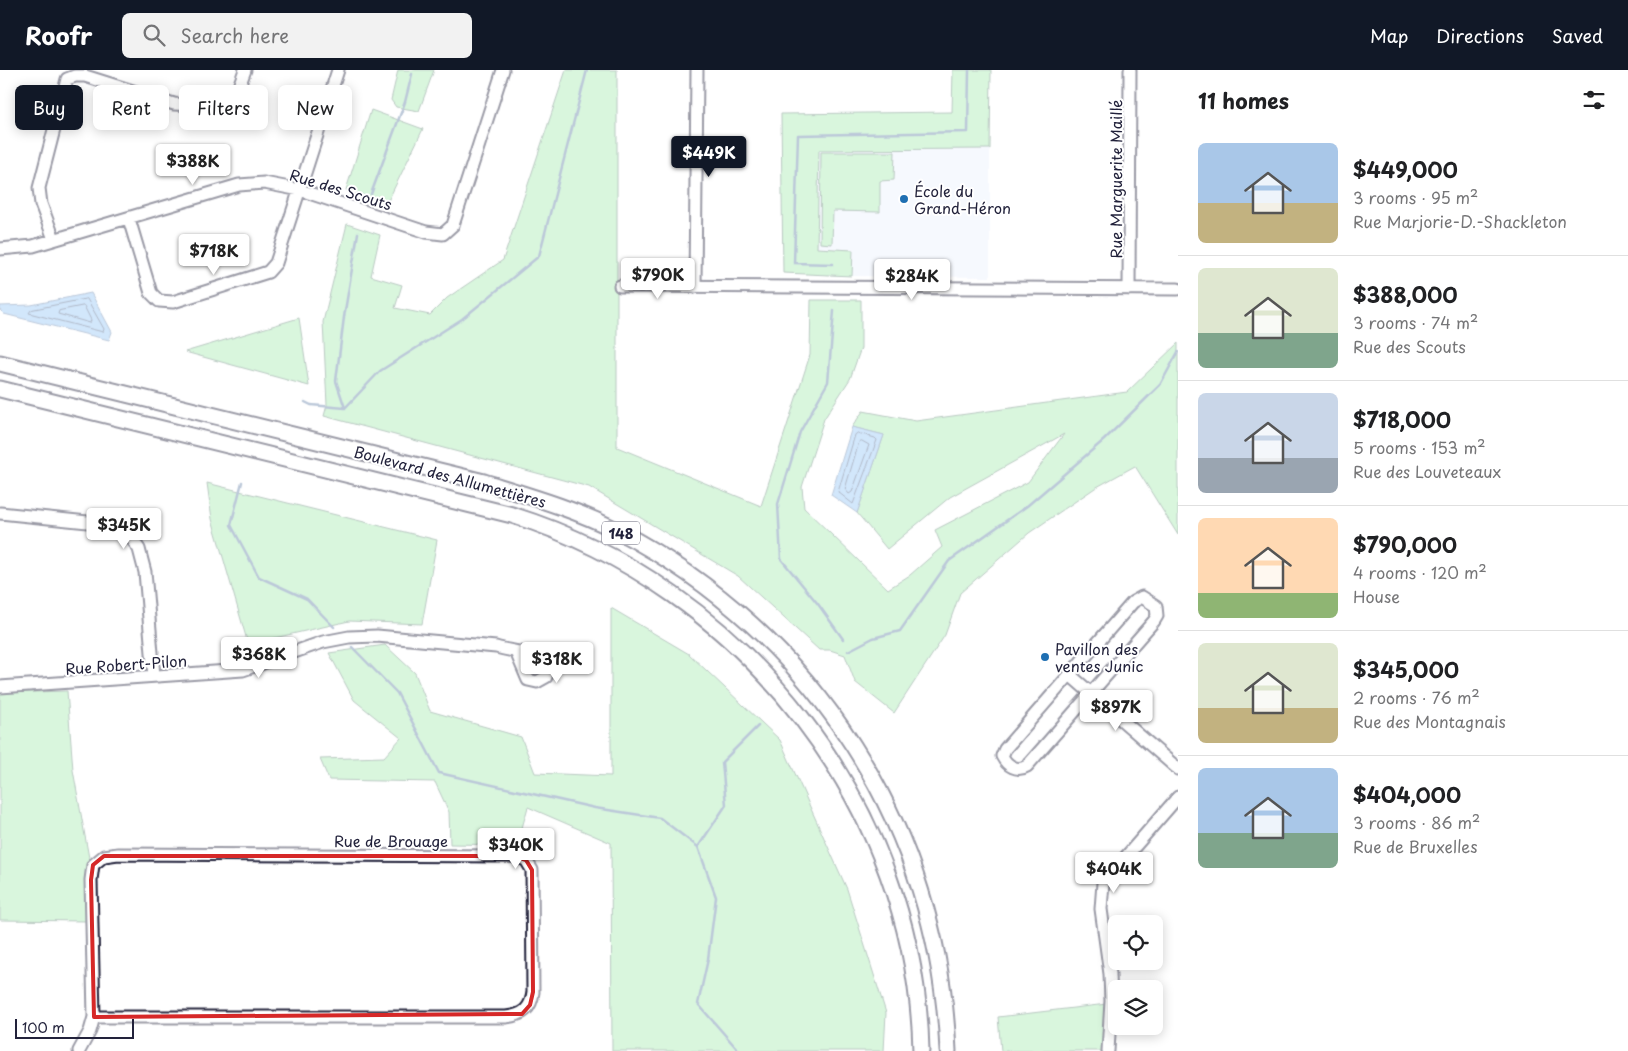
<!DOCTYPE html>
<meta charset="utf-8">
<style>
:root{--surface:#fff;--page:#f2f2f2;--text:#202124;--muted:#757577;--line:#e0e0e0;--accent:#111827}
body{margin:0;font-family:"Playpen Sans",sans-serif;background:var(--page);color:var(--text);height:100vh;display:flex;flex-direction:column;font-size:19px;white-space:nowrap}
*{box-sizing:border-box;margin:0}
p{font-size:16px;color:var(--muted)}
.icon{flex:none;width:28px;height:28px;fill:none;stroke:currentColor;stroke-width:2;stroke-linecap:round;stroke-linejoin:round}
.map{position:relative;flex:1;overflow:hidden}
.side{display:flex;flex-direction:column;background:var(--surface);width:450px}
.side>*{flex:none}
.hud{position:absolute;left:15px;top:15px;width:475px;height:45px;display:flex;gap:10px}
.tools{position:absolute;left:1108px;top:845px;display:grid;gap:10px}
.tools a{display:grid;place-items:center;width:55px;height:55px;border-radius:8px;background:var(--surface);box-shadow:0 2px 12px #0003;font-size:25px}
.scale{position:absolute;left:15px;bottom:12px;width:119px;box-sizing:border-box;padding-left:5px;border:2px solid #22223b;border-top:0;font-size:14px;line-height:18px;white-space:nowrap;color:#22223b;-webkit-text-stroke:4px #fff;paint-order:stroke}
.price{position:absolute;translate:-50% -42px;padding:0 11px;border-radius:5px;background:#fff;color:#222;font-size:16px;line-height:32px;filter:drop-shadow(0 1px 2px #0008)}
.price::after{content:'';position:absolute;left:50%;top:30px;width:15px;height:11px;margin-left:-8px;background:inherit;clip-path:polygon(0 0,100% 0,50% 100%)}
.price.on{background:var(--accent);color:#fff}
ul{padding:0;list-style:none}
li{display:flex;align-items:center;gap:15px;height:125px;padding:0 20px}
li+li{border-top:1px solid var(--line)}
li span{display:grid;place-items:center;flex:none;width:140px;height:100px;border-radius:8px;color:#555}
li>.icon{margin-inline-start:auto}
span .icon{width:60px;height:60px;fill:#fffc;stroke-width:1}
li b{font-size:21px}
h2{display:flex;justify-content:space-between;align-items:center;height:60px;padding:0 20px;font-size:21px}
.tag{padding:0 18px;border-radius:8px;background:var(--surface);box-shadow:0 2px 12px #0003;font-size:18px;line-height:45px}
.tag.on{background:var(--accent);color:#fff}
header{display:flex;align-items:center;gap:30px;box-sizing:border-box;height:70px;padding:0 25px;background:var(--accent);color:#fff}
header strong{font-size:24px}
nav{display:flex;gap:28px;margin-inline-start:auto;font-size:18px}
.search{width:350px;height:45px;background:var(--page);display:flex;align-items:center;gap:12px;box-sizing:border-box;padding:0 18px;border-radius:8px;color:var(--muted);font-size:19px}
main{display:flex;flex:1;min-height:0}
.map>svg:first-child{display:block}
.built{fill:#ecf1fd}
.green{fill:#aaebb4;stroke:#668678}
.water{fill:#9bc9f6;stroke:#6b86ab}
.lines{fill:none;stroke-linecap:round;stroke-linejoin:round}
.shore{stroke:#526586;stroke-width:1}
.stream{stroke:#6b86ab;stroke-width:2.5}
.minor-casing{stroke:#22223b;stroke-width:15}
.highway-casing{stroke:#22223b;stroke-width:19}
.minor{stroke:#fff;stroke-width:11}
.highway{stroke:#fff;stroke-width:15}
.marked{fill:none;stroke:#d62828;stroke-width:4;stroke-linejoin:round}
.poi-dot{fill:#1f6fb2;stroke:#fff;stroke-width:2}
.labels{text-anchor:middle;dominant-baseline:central;stroke-width:4;stroke-linejoin:round;paint-order:stroke}
.shield{fill:#fff;stroke:#646476;stroke-width:1}
.shield-label{font-size:14px;font-weight:bold;fill:#22223b}
.street-label{font-size:15px;fill:#22223b;stroke:#fff}
.poi-label{font-size:15px;fill:#22223b;stroke:#fff;text-anchor:start}
</style>
<header>
<strong>Roofr</strong>
<div class="search"><svg class="icon" aria-label="search" viewBox="0 0 24 24"><circle cx="10" cy="10" r="6"/><path d="M15 15l6 6"/></svg>Search here</div>
<nav><a>Map</a><a>Directions</a><a>Saved</a></nav>
</header>
<main>
<div class="map">
<svg width="1178" height="981" viewBox="0 0 1178 981">
<rect width="100%" height="100%" fill="#fff"/>
<filter id="ink" filterUnits="userSpaceOnUse"><feTurbulence type="fractalNoise" baseFrequency=".02" numOctaves="2"/><feDisplacementMap in="SourceGraphic" scale="10" xChannelSelector="R" yChannelSelector="G"/><feConvolveMatrix kernelMatrix="1 2 1 2 8 2 1 2 1" color-interpolation-filters="sRGB"/></filter>
<g filter="url(#ink)">
<!-- built -->
<path class="built" d="M 990,79 L 990,207 L 852,206 L 852,180 L 817,178 L 818,80 Z"/>
<!-- green -->
<path class="green" d="M 398,0 L 434,0 L 419,41 L 396,37 L 391,30 Z
M 566,0 L 617,0 L 617,377 L 761,436 L 810,285 L 811,230 L 861,230 L 861,278 L 850,309 L 824,349 L 802,417 L 804,438 L 888,519 L 910,505 L 942,477 L 935,460 L 1028,412 L 1064,364 L 950,427 L 887,479 L 857,443 L 884,365 L 852,357 L 863,341 L 916,351 L 1127,322 L 1178,273 L 1178,465 L 1135,396 L 1095,418 L 1029,463 L 960,523 L 945,565 L 894,643 L 855,612 L 845,585 L 830,580 L 819,580 L 738,506 L 589,417 L 324,346 L 327,335 L 323,252 L 347,154 L 380,165 L 371,206 L 402,215 L 395,238 L 430,245 L 447,228 L 503,190 Z
M 953,0 L 991,0 L 990,79 L 819,80 L 817,178 L 853,180 L 852,206 L 783,203 L 781,44 L 952,42 Z
M 371,40 L 423,59 L 387,133 L 346,120 Z
M 821,82 L 895,82 L 894,110 L 880,111 L 880,142 L 833,141 L 832,174 L 820,173 Z
M 299,248 L 309,316 L 185,282 Z
M 207,413 L 437,470 L 422,554 L 349,551 L 248,574 L 212,449 Z
M 611,538 L 689,584 L 780,670 L 847,819 L 886,943 L 884,981 L 612,981 L 611,773 L 528,737 L 517,775 L 450,774 L 449,742 L 435,712 L 329,710 L 320,689 L 384,687 L 401,668 L 354,630 L 329,583 L 385,575 L 415,603 L 430,641 L 521,667 L 535,703 L 611,706 Z
M 67,621 L 73,700 L 89,788 L 86,851 L 0,850 L 0,623 Z
M 1107,934 L 1104,981 L 1001,981 L 998,947 Z"/>
<!-- water -->
<path class="water" d="M 91,223 L 112,262 L 109,270 L 4,244 L 0,240 L 0,236 L 31,235 Z
M 852,357 L 884,365 L 857,443 L 831,425 Z"/>
<g class="lines">
<!-- shore -->
<path class="shore" d="M 87,229 L 104,259 L 103,262 L 29,243 L 31,240 Z
M 84,236 L 91,250 L 90,253 L 58,244 L 59,241 Z
M 858,363 L 875,368 L 877,370 L 853,434 L 838,422 L 855,365 Z
M 862,371 L 869,375 L 852,422 L 849,424 L 845,419 L 859,372 Z"/>
<!-- stream -->
<path class="stream" d="M 371,124 L 405,32 L 412,4
M 833,194 L 794,193 L 798,65 L 968,62 L 969,0
M 834,241 L 828,312 L 800,362 L 778,434 L 781,489 L 818,534 L 843,569
M 305,332 L 311,335 L 345,338 L 380,301 L 462,249 L 539,186 L 587,0
M 345,338 L 336,311 L 344,247 L 358,163
M 242,412 L 231,455 L 259,507 L 307,529 L 334,557
M 352,577 L 397,623 L 439,703 L 595,738 L 660,748 L 698,777
M 848,581 L 873,568 L 900,561 L 949,491 L 1027,436 L 1104,370 L 1160,315 L 1178,282
M 739,981 L 698,934 L 708,889 L 716,827 L 698,777 L 726,735 L 722,692 L 758,656"/>
<!-- minor casing -->
<g class="minor-casing">
<path id="minor" d="M 129,149 L 151,223 L 159,231 L 173,232 L 268,202 L 276,193 L 338,0
M 54,169 L 41,134 L 39,118 L 67,9 L 75,6 L 85,6 L 174,34 L 194,35 L 234,23 L 238,19 L 245,0
M 0,179 L 33,176 L 239,115 L 264,113 L 300,120 L 426,162 L 443,164 L 453,155 L 503,0
M 620,216 L 1178,219
M 695,217 L 697,0
M 1129,219 L 1130,0
M 0,443 L 107,454 L 121,459 L 130,466 L 139,479 L 145,502 L 154,606
M 1142,527 L 1156,536 L 1157,546 L 1154,551 L 1027,696 C 1017,702 1007,696 1002,686 L 1005,679 L 1133,532 Z
M 1070,605 L 1178,699
M 0,617 L 243,600 L 323,572 L 349,567 L 377,566 L 496,577 C 511,582 542,583 549,597 L 546,607 L 537,612 L 528,610 L 517,584
M 79,981 L 90,961 L 94,947 L 91,810 L 93,795 L 104,786 L 118,784 L 514,786 L 526,790 L 532,800 L 533,922 C 531,939 523,945 506,947 L 94,947
M 1108,981 L 1111,931 L 1110,904 L 1101,839 L 1103,813 L 1178,727"/>
</g>
<!-- highway casing -->
<g class="highway-casing">
<path id="highway" d="M 0,293 L 484,412 C 529,426 575,439 618,461 C 815,564 939,758 948,981
M 0,319 L 512,445 C 744,517 916,736 921,981"/>
</g>
<!-- minor -->
<use href="#minor" class="minor"/>
<!-- highway -->
<use href="#highway" class="highway"/>
</g>
</g>
<!-- marked area -->
<path d="M0 0H1178V981H0ZM 104,786 L 514,786 L 526,790 L 532,800 L 533,922 L 530,935 L 522,944 L 94,947 L 91,810 L 93,795 Z" fill="#fff" fill-opacity=".55" fill-rule="evenodd"/>
<path class="marked" d="M 104,786 L 514,786 L 526,790 L 532,800 L 533,922 L 530,935 L 522,944 L 94,947 L 91,810 L 93,795 Z"/>
<!-- markers -->
<g class="poi-dot">
<circle cx="904" cy="129" r="5"/>
<circle cx="1045" cy="587" r="5"/>
</g>
<g class="labels">
<!-- shield labels -->
<rect class="shield" x="602" y="451.5" width="38" height="23" rx="4"/>
<g class="shield-label">
<text x="621" y="463">148</text>
</g>
<!-- street labels -->
<g class="street-label">
<text transform="translate(1115 109) rotate(-90)">Rue Marguerite Maillé</text>
<text transform="translate(341 119) rotate(17)">Rue des Scouts</text>
<text transform="translate(450 406) rotate(15)">Boulevard des Allumettières</text>
<text transform="translate(126 594) rotate(-4)">Rue Robert-Pilon</text>
<text x="391" y="770">Rue de Brouage</text>
</g>
<!-- poi labels -->
<g class="poi-label">
<text x="914" y="120">École du<tspan x="914" dy="17">Grand-Héron</tspan></text>
<text x="1055" y="578">Pavillon des<tspan x="1055" dy="17">ventes Junic</tspan></text>
</g>
</g>
</svg>
<div class="tools">
<a><svg class="icon" aria-label="locate" viewBox="0 0 24 24"><circle cx="12" cy="12" r="6"/><path d="M12 2v4M12 18v4M2 12h4M18 12h4"/></svg></a>
<a><svg class="icon" aria-label="layers" viewBox="0 0 24 24"><path d="M12 4l9 5-9 5-9-5zM3 14l9 5 9-5"/></svg></a>
</div>
<div class="scale">100 m</div>
<b class="price on" style="left:709px;top:108px">$449K</b>
<b class="price" style="left:193px;top:116px">$388K</b>
<b class="price" style="left:214px;top:206px">$718K</b>
<b class="price" style="left:658px;top:230px">$790K</b>
<b class="price" style="left:912px;top:231px">$284K</b>
<b class="price" style="left:124px;top:480px">$345K</b>
<b class="price" style="left:259px;top:609px">$368K</b>
<b class="price" style="left:557px;top:614px">$318K</b>
<b class="price" style="left:1116px;top:662px">$897K</b>
<b class="price" style="left:516px;top:800px">$340K</b>
<b class="price" style="left:1114px;top:824px">$404K</b>
<div class="hud">
<a class="tag on">Buy</a>
<a class="tag">Rent</a>
<a class="tag">Filters</a>
<a class="tag">New</a>
</div>
</div>
<section class="side">
<h2>11 homes<svg class="icon" aria-label="filters" viewBox="0 0 24 24"><path d="M4 7h16M4 17h16"/><circle cx="9" cy="7" r="2"/><circle cx="15" cy="17" r="2"/></svg></h2>
<ul>
<li><span style="background:linear-gradient(#a9c7e8 60%,#c2b280 0)"><svg class="icon" aria-label="home" viewBox="0 0 24 24"><path d="M3 11l9-7 9 7M6 9v11h12V9"/></svg></span><div><b>$449,000</b><p>3 rooms · 95 m²</p><p>Rue Marjorie-D.-Shackleton</p></div></li>
<li><span style="background:linear-gradient(#dfe7d0 65%,#7fa58c 0)"><svg class="icon" aria-label="home" viewBox="0 0 24 24"><path d="M3 11l9-7 9 7M6 9v11h12V9"/></svg></span><div><b>$388,000</b><p>3 rooms · 74 m²</p><p>Rue des Scouts</p></div></li>
<li><span style="background:linear-gradient(#c9d6e8 65%,#9aa5b1 0)"><svg class="icon" aria-label="home" viewBox="0 0 24 24"><path d="M3 11l9-7 9 7M6 9v11h12V9"/></svg></span><div><b>$718,000</b><p>5 rooms · 153 m²</p><p>Rue des Louveteaux</p></div></li>
<li><span style="background:linear-gradient(#ffd9b3 75%,#8fb573 0)"><svg class="icon" aria-label="home" viewBox="0 0 24 24"><path d="M3 11l9-7 9 7M6 9v11h12V9"/></svg></span><div><b>$790,000</b><p>4 rooms · 120 m²</p><p>House</p></div></li>
<li><span style="background:linear-gradient(#dfe7d0 65%,#c2b280 0)"><svg class="icon" aria-label="home" viewBox="0 0 24 24"><path d="M3 11l9-7 9 7M6 9v11h12V9"/></svg></span><div><b>$345,000</b><p>2 rooms · 76 m²</p><p>Rue des Montagnais</p></div></li>
<li><span style="background:linear-gradient(#a9c7e8 65%,#7fa58c 0)"><svg class="icon" aria-label="home" viewBox="0 0 24 24"><path d="M3 11l9-7 9 7M6 9v11h12V9"/></svg></span><div><b>$404,000</b><p>3 rooms · 86 m²</p><p>Rue de Bruxelles</p></div></li>
</ul>
</section>
</main>
